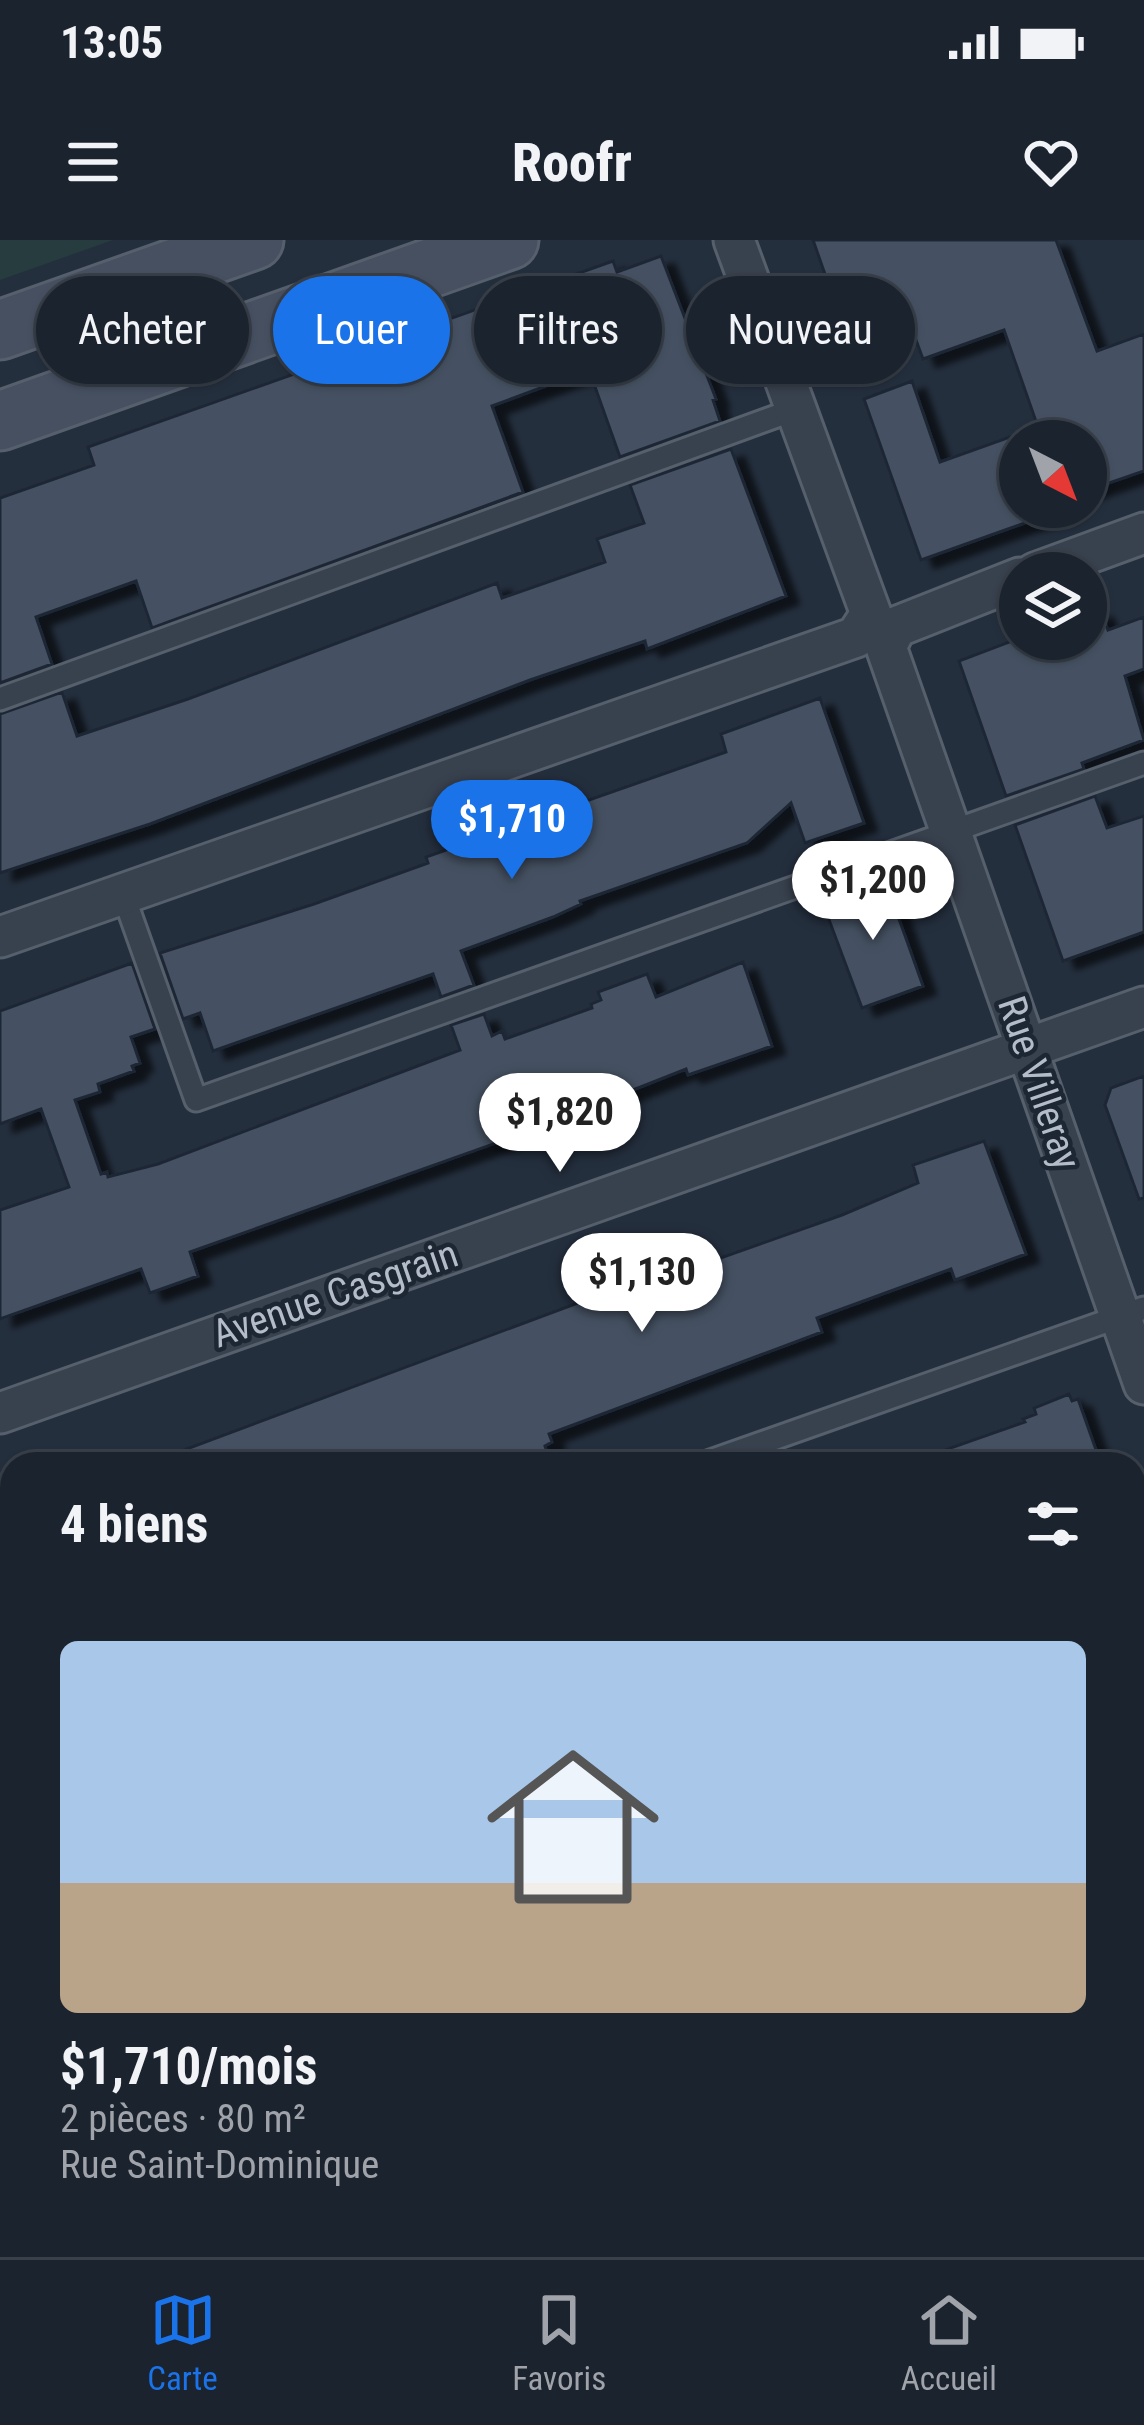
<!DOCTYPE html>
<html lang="fr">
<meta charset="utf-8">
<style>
:root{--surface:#1b232e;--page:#282f3a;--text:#f1f3f6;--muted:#a0a4aa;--line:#39404a;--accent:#1a73e8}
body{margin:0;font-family:"Roboto Condensed",sans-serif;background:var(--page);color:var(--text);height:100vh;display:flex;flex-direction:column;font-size:45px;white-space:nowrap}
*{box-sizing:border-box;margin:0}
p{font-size:39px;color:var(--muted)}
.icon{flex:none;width:66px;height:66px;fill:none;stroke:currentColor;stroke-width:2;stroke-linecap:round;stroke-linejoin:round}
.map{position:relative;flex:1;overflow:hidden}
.side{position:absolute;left:0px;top:1212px;width:1146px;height:807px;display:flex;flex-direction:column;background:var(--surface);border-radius:36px 36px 0 0;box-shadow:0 3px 9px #0004,0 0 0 3px var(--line)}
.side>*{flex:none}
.hud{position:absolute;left:36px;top:36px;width:1074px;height:108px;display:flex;gap:24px}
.needle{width:78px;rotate:138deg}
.tools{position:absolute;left:999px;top:180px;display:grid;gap:24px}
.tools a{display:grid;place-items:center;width:108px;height:108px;border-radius:50%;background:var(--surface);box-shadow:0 3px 9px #0004,0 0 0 3px var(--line);font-size:60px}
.price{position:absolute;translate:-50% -102px;padding:0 27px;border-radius:42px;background:#fff;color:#222;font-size:39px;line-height:78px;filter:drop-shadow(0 3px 6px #0008)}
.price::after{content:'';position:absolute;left:50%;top:72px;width:36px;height:27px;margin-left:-18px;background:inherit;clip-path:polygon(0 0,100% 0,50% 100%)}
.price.on{background:var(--accent);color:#fff}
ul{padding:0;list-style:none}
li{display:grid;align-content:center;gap:24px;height:636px;padding:0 60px}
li+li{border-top:3px solid var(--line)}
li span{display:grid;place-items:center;height:372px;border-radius:18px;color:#555}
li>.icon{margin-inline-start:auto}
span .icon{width:216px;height:216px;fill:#fffc;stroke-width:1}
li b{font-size:51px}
h2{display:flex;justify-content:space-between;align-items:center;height:144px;padding:0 60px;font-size:51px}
.chip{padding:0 42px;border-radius:54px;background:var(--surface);box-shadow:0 3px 9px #0004,0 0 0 3px var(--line);font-size:42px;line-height:108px}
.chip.on{background:var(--accent);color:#fff}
.status{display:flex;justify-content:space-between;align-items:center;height:84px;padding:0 60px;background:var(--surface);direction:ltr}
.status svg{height:33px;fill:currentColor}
header{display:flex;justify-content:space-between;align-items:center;height:156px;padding:0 60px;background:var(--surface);font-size:54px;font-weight:800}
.tab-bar{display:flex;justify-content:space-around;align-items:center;height:168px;border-top:3px solid var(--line);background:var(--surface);font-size:33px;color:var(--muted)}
.tab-bar a{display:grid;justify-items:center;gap:6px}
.tab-bar .on{color:var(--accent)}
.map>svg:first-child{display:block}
.green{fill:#263c3f}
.building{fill:#455162;stroke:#1f2835;stroke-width:3;filter:url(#shadow)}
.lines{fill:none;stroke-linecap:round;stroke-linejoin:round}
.service-casing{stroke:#565f6c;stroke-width:27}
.minor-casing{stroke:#565f6c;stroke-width:45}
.secondary-casing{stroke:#565f6c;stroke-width:63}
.service{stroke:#38414e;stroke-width:21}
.minor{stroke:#38414e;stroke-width:39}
.secondary{stroke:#465061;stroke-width:57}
.labels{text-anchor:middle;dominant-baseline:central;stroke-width:9;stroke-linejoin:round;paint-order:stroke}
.street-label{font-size:39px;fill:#b4bcc9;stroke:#1d2633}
</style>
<div class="status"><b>13:05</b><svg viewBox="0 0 49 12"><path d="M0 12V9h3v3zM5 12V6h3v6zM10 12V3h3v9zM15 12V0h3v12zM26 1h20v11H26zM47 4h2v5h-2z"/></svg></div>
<header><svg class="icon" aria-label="menu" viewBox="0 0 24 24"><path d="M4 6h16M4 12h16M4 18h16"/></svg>Roofr<svg class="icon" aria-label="heart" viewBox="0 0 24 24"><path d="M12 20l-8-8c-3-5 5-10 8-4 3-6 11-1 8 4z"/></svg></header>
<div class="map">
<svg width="1144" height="2017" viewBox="0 0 1144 2017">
<defs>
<filter id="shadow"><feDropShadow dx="13" dy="8" stdDeviation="3" flood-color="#0009"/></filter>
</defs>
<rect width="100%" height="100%" fill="#242f3e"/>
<!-- green -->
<path class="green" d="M 0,0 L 113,0 L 0,40 Z"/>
<!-- building -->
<path class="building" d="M 813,0 L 1056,0 L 1097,111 L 1144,94 L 1144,231 L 1086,251 L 1086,201 L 1020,201 L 1020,267 L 1067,268 L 921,320 L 864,159 L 912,141 L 940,222 L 1038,187 L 1004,90 L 923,119 L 903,65 L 849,85 L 846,75 L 840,77 Z
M 661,16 L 716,159 L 713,160 L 720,181 L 620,217 L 589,130 L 492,166 L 523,252 L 152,388 L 136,341 L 36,377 L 52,424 L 0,443 L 0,258 L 94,225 L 88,207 L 613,21 L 617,32 Z
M 731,209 L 786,356 L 647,409 L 645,401 L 530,440 L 150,584 L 0,633 L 0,474 L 62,452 L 77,496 L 188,459 L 497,343 L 502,358 L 605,322 L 597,299 L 644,283 L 630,245 Z
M 1100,370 L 1108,390 L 1144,377 L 1144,429 L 1125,436 L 1144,500 L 1082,523 L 1084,529 L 1006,556 L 959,421 L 1020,398 L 1086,399 L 1086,375 Z
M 820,458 L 864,583 L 805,603 L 791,563 L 747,603 L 580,661 L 581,664 L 553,677 L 461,711 L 474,745 L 441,757 L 433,734 L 213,811 L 200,773 L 183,779 L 160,713 L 314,664 L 428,623 L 426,617 L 726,512 L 721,494 Z
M 1095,556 L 1107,588 L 1144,576 L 1144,692 L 1063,721 L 1015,585 Z
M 884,637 L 923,746 L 862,768 L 822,661 Z
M 743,722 L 772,806 L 688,835 L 686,829 L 524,893 L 190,1012 L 198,1036 L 150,1053 L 141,1029 L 0,1079 L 0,970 L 69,947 L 41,869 L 0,884 L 0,771 L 132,723 L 155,789 L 131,797 L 140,823 L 132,826 L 134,831 L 98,844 L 100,852 L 75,860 L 101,934 L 107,932 L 108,937 L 158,924 L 460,810 L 451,785 L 484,774 L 492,796 L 502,791 L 505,799 L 592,768 L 591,764 L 601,760 L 598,752 L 647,734 L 656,757 Z
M 1144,836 L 1144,958 L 1139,959 L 1105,865 L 1111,848 Z
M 984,901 L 1026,1014 L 955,1040 L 951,1029 L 817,1078 L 822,1092 L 549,1194 L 552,1202 L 545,1206 L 546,1209 L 506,1224 L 158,1224 L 157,1220 L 583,1061 L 585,1066 L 842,975 L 918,943 L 913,925 Z
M 1069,1154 L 1072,1161 L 1078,1159 L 1101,1224 L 923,1224 L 922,1218 L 1025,1182 L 1023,1179 L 1036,1174 L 1034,1168 Z"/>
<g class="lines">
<!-- service casing -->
<g class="service-casing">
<path id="service" d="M 0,459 L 796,169
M 123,654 L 196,860 L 1144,523
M 702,1224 L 1144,1068
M 0,1447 L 12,1481
M 1134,1604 L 1144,1600
M 0,2007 L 12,2003"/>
</g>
<!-- minor casing -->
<g class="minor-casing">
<path id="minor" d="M 1035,333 L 1144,293
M 1020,338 L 896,387 L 886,407 L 1144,1144
M 0,697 L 856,397 L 871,374 L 734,0
M 0,1173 L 1144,767
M 1134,1340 L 1144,1336
M 0,1742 L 12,1737
M 1134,1874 L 1144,1871
M 730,2017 L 759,2007"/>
</g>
<!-- secondary casing -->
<g class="secondary-casing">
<path id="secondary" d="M 0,90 L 254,0
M 0,181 L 509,0"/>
</g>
<!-- service -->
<use href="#service" class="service"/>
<!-- minor -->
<use href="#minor" class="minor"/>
<!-- secondary -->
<use href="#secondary" class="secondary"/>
</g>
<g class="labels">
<!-- street labels -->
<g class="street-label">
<text transform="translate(1039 843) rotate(71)">Rue Villeray</text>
<text transform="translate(335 1054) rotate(-19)">Avenue Casgrain</text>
</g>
</g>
</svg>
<div class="tools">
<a><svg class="needle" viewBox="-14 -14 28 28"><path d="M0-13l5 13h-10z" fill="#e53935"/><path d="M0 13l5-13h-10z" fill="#a0a4aa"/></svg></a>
<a><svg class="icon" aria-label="layers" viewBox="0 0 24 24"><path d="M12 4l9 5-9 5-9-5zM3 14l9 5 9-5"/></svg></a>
</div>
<b class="price on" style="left:512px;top:642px">$1,710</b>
<b class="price" style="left:873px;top:703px">$1,200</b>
<b class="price" style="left:560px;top:935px">$1,820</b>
<b class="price" style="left:642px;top:1095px">$1,130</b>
<div class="hud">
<a class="chip">Acheter</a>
<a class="chip on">Louer</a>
<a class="chip">Filtres</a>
<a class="chip">Nouveau</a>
</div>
<section class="side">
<h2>4 biens<svg class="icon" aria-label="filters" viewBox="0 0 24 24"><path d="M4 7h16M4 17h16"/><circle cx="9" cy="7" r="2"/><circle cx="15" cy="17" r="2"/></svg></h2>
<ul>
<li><span style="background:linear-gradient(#a9c7e8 65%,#b9a48a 0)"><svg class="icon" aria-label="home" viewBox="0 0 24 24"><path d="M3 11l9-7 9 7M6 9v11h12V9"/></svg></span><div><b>$1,710/mois</b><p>2 pièces · 80 m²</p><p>Rue Saint-Dominique</p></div></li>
</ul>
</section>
</div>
<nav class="tab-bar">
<a class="on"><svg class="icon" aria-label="map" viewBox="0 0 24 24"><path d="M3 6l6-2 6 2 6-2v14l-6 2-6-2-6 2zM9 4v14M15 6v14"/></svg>Carte</a>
<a><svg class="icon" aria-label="saved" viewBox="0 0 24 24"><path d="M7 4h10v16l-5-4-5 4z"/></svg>Favoris</a>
<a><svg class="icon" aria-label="home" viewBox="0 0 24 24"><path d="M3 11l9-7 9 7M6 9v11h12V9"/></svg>Accueil</a>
</nav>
